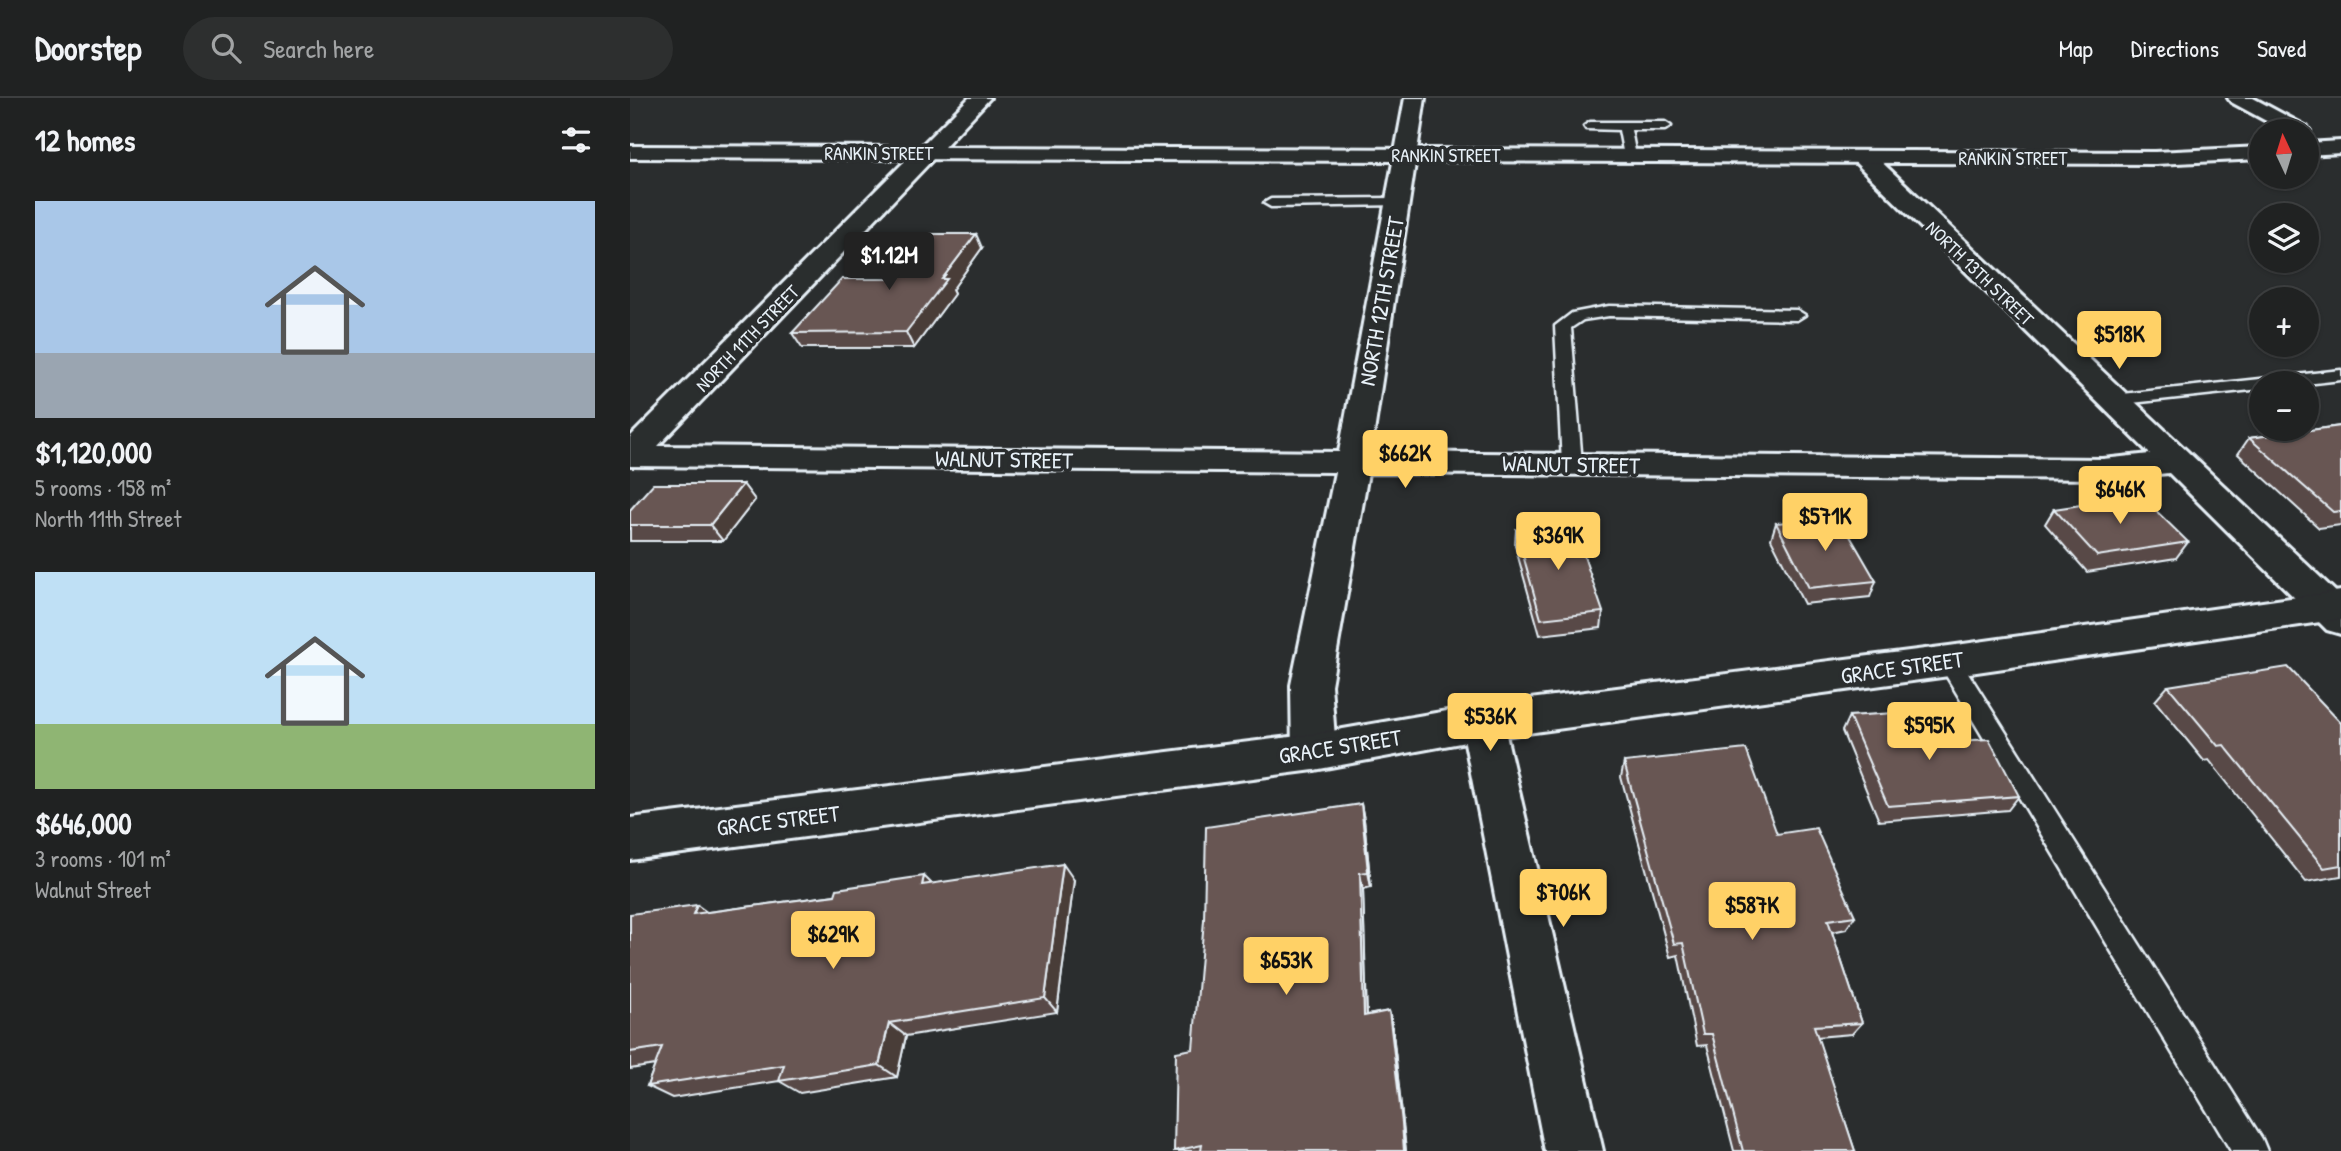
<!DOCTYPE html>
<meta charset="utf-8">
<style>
:root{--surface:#202222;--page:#2d2f2f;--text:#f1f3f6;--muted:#a2a4a5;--line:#3d3f40;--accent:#ffd166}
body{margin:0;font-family:"Patrick Hand",sans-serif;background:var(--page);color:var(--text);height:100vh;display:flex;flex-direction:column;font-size:26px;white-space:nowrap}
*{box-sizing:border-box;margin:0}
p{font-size:23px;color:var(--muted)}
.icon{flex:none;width:38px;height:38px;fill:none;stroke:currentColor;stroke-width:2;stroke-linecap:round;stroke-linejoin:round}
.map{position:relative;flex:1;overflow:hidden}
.sheet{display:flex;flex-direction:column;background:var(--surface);width:630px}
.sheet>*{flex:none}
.needle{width:46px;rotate:356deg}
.buttons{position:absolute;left:1619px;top:21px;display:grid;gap:14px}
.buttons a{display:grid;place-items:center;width:70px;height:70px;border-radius:50%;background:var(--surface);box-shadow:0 2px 5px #0004,0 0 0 2px var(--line);font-size:35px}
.price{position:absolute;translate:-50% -60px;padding:0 16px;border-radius:7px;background:var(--accent);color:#111;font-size:23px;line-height:46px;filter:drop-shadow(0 2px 4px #0008)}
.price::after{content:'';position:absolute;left:50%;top:42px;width:21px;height:16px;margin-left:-10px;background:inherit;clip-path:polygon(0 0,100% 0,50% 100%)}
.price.selected{background:#222;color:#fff}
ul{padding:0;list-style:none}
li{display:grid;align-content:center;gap:14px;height:371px;padding:0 35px}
li span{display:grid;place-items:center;height:217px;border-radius:0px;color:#555}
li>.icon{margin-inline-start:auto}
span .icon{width:126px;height:126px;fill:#fffc;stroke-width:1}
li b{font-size:30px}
h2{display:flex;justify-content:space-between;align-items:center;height:84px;padding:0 35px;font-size:30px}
header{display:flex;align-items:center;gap:42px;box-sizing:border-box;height:98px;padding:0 35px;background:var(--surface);border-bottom:2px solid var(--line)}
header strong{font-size:33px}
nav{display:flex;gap:38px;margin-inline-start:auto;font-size:24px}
.search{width:490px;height:63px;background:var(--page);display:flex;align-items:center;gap:18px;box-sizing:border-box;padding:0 24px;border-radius:38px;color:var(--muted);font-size:26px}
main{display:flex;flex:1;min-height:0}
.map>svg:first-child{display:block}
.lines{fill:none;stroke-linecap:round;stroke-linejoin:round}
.lane-casing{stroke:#e8f1f8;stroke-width:5}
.street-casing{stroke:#e8f1f8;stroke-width:6}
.secondary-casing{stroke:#e8f1f8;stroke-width:6}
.lane{fill:#2a2d2e;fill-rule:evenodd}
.street{fill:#2a2d2e;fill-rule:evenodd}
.secondary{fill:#2a2d2e;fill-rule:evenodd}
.wall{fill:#594a47;stroke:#e8f1f8;stroke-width:2}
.shaded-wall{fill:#493c39;stroke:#e8f1f8;stroke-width:2}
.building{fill:#685652;stroke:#e8f1f8;stroke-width:2}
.labels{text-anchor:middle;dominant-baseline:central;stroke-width:7;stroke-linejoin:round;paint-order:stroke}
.far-street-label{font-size:19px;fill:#e8f1f8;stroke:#2a2d2e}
.street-label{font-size:23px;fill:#e8f1f8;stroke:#2a2d2e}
</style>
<header>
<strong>Doorstep</strong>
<div class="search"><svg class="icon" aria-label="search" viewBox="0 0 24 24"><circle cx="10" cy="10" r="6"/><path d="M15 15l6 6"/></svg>Search here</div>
<nav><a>Map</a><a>Directions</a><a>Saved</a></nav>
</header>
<main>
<section class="sheet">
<h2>12 homes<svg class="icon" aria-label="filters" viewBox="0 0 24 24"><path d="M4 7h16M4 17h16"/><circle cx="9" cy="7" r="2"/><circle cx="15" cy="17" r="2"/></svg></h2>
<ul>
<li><span style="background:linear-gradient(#a9c7e8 70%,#9aa5b1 0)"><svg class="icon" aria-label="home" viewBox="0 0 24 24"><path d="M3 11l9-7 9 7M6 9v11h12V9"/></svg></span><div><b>$1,120,000</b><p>5 rooms · 158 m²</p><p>North 11th Street</p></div></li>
<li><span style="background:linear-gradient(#bfe0f5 70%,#8fb573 0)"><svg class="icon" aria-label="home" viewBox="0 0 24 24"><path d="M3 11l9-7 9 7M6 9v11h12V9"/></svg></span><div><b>$646,000</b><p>3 rooms · 101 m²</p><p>Walnut Street</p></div></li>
</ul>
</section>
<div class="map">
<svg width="1711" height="1053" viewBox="0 0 1711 1053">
<rect width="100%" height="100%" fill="#2a2d2e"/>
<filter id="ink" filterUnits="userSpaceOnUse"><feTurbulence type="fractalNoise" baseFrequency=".0143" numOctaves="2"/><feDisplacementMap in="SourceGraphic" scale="14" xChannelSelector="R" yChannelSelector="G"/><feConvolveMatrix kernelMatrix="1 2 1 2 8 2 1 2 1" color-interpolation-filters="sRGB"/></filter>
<g filter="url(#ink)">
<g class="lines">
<!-- lane casing -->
<g class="lane-casing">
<path id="lane" d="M 960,24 L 1035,24 L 1041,28 L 1035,32 L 1001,32 L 1006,58 L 1000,62 L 994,58 L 989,32 L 956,31 L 954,28 Z
M 768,100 L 775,104 L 773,107 L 641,109 L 634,105 L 641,101 Z
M 979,208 L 1167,212 L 1175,217 L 1167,222 L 979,218 L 953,222 L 941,230 L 952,366 L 949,370 L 935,370 L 932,366 L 925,228 L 942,215 Z
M 1711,272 L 1711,282 L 1676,286 L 1631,285 L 1631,291 L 1483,307 L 1474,302 L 1483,297 Z
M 1319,554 L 1327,557 L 1632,1041 L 1637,1053 L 1601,1053 L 1311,569 L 1307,563 L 1311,557 Z"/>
</g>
<!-- street casing -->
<g class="street-casing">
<path id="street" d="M 775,0 L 795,0 L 741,354 L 1473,361 L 1520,356 L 1225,64 L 1222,59 L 1225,54 L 1241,54 L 1711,499 L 1711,536 L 1697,532 L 1539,375 L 1473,381 L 738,375 L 701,587 L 706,654 L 699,667 L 684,672 L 669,667 L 662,654 L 661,587 L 705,374 L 0,368 L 0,339 L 288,50 L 304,50 L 307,55 L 304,60 L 28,348 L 709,354 Z
M 1598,0 L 1623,0 L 1677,29 L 1680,33 L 1676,38 L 1676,33 L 1655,33 L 1601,4 Z
M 852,607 L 867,612 L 873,624 L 973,1053 L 915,1053 L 831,624 L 837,612 Z"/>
</g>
<!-- secondary casing -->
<g class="secondary-casing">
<path id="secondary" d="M 339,0 L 360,0 L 314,49 L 1525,54 L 1631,49 L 1631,61 L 1525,66 L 0,60 L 0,48 L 290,49 Z
M 1711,43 L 1711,55 L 1676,57 L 1676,45 Z
M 1711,493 L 1711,521 L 1319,578 L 852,641 L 684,672 L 0,762 L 0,720 L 684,636 L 852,607 L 1319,548 Z"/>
</g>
<!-- lane -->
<use href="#lane" class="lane"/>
<!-- street -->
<use href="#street" class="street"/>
<!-- secondary -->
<use href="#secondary" class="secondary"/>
</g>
<!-- wall -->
<path class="wall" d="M 352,150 L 322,192 L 324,196 L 284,250 L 172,250 L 162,235 L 258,181 Z
M 1711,328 L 1711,427 L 1689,430 L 1608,356 L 1619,340 Z
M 113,386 L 125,402 L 93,443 L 0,443 L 0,412 Z
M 1424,411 L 1558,444 L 1546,460 L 1457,474 L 1415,426 Z
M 1146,425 L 1246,483 L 1240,499 L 1174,506 L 1141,441 Z
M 886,432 L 973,514 L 971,530 L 910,537 L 885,448 Z
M 1538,588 L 1711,625 L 1711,778 L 1676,784 L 1579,662 L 1574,663 L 1525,603 Z
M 1219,618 L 1311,644 L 1389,698 L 1378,712 L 1249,723 L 1212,633 Z
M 994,664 L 1147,736 L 1225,818 L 1216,831 L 1202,834 L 1232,925 L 1222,936 L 1187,939 L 1225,1053 L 1104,1053 L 1077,947 L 1067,948 L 1048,857 L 1040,859 L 991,679 Z
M 731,706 L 734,722 L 741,789 L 733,791 L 737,917 L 759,913 L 762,926 L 776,1053 L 544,1053 L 563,951 Z
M 444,782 L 427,914 L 276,938 L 267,979 L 170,995 L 149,983 L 42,1000 L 17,988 L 25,967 L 0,971 L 0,816 L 78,814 L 205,797 L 302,786 Z"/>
<!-- shaded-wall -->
<path class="shaded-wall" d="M 346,136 L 352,150 L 322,192 L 324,196 L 284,250 L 276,234 L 312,181 Z
M 113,386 L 125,402 L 93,443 L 80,427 Z
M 731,706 L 734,722 L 741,789 L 738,774 Z
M 433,766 L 444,782 L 427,914 L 415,900 Z
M 730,775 L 733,791 L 737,931 L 734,918 Z
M 294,778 L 309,793 L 292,787 Z
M 67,807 L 88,822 L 63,816 Z
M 759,913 L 762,926 L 776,1053 L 774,1053 Z
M 259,925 L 276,938 L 267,979 L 249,967 Z"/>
<!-- building -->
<path class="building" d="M 295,136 L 346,136 L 312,181 L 317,181 L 276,234 L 162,235 L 212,181 L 258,181 Z
M 1711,328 L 1711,413 L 1703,414 L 1619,340 Z
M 23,386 L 113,386 L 80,427 L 0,427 L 0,412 Z
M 1511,398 L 1558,444 L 1467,458 L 1424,411 Z
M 1209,419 L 1246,483 L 1179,490 L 1146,425 Z
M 943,426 L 973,514 L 911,521 L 886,432 Z
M 1658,569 L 1711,625 L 1711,767 L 1694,770 L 1594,647 L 1588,648 L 1538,588 Z
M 1296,613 L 1311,644 L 1359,641 L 1389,698 L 1258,708 L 1219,618 Z
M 1116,651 L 1147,736 L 1186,730 L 1225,818 L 1198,822 L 1232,925 L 1184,928 L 1225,1053 L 1113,1053 L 1082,936 L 1073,936 L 1053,845 L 1044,846 L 994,664 Z
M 731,706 L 738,774 L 730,775 L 734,918 L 759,913 L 772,1025 L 774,1053 L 571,1053 L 572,1047 L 544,1053 L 546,954 L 563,951 L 574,822 L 576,729 Z
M 433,766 L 415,900 L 259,925 L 249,967 L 149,983 L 154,967 L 17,988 L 32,949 L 0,954 L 0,816 L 67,807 L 63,816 L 205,797 L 207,791 L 294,778 L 292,787 Z"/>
</g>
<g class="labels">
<!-- far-street labels -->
<g class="far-street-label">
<text x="249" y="55">RANKIN STREET</text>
<text x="816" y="57">RANKIN STREET</text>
<text x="1383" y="60">RANKIN STREET</text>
<text transform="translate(1350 175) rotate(44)">NORTH 13TH STREET</text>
<text transform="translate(117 240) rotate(-46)">NORTH 11TH STREET</text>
</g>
<!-- street labels -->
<g class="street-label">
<text transform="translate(751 203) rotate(-80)">NORTH 12TH STREET</text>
<text transform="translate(374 361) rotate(1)">WALNUT STREET</text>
<text transform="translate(941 366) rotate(1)">WALNUT STREET</text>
<text transform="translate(1272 569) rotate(-8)">GRACE STREET</text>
<text transform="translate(710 648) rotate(-9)">GRACE STREET</text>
<text transform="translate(148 722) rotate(-7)">GRACE STREET</text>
</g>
</g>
</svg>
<div class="buttons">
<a><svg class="needle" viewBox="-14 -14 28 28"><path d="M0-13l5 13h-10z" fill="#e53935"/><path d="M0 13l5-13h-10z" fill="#a2a4a5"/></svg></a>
<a><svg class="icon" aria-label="layers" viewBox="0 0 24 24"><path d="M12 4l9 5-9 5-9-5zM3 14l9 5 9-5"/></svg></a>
<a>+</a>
<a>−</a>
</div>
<b class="price selected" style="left:259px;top:194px">$1.12M</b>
<b class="price" style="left:1489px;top:273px">$518K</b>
<b class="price" style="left:775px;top:392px">$662K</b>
<b class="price" style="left:1490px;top:428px">$646K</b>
<b class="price" style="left:1195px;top:455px">$571K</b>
<b class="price" style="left:928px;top:474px">$369K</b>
<b class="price" style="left:860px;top:655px">$536K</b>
<b class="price" style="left:1299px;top:664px">$595K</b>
<b class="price" style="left:933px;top:831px">$706K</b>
<b class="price" style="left:1122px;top:844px">$587K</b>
<b class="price" style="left:203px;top:873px">$629K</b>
<b class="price" style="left:656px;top:899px">$653K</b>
</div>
</main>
